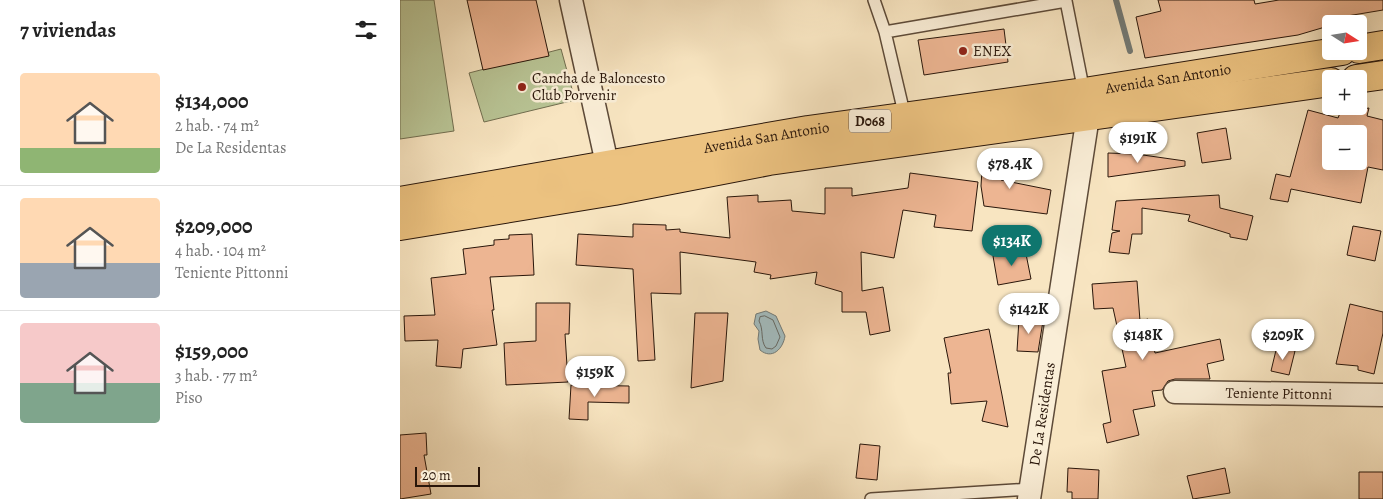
<!DOCTYPE html>
<html lang="es">
<meta charset="utf-8">
<style>
:root{--surface:#fff;--page:#f2f2f2;--text:#222;--muted:#767676;--line:#e0e0e0;--accent:#0f766e}
body{margin:0;font-family:Alegreya,serif;background:var(--page);color:var(--text);height:100vh;display:flex;flex-direction:column;font-size:19px;white-space:nowrap}
*{box-sizing:border-box;margin:0}
p{font-size:16px;color:var(--muted)}
.icon{flex:none;width:28px;height:28px;fill:none;stroke:currentColor;stroke-width:2;stroke-linecap:round;stroke-linejoin:round}
.map{position:relative;flex:1;overflow:hidden}
.panel{display:flex;flex-direction:column;background:var(--surface);width:400px}
.panel>*{flex:none}
.needle{width:32px;rotate:102deg}
.buttons{position:absolute;left:922px;top:15px;display:grid;gap:10px}
.buttons a{display:grid;place-items:center;width:45px;height:45px;border-radius:5px;background:var(--surface);box-shadow:0 5px 20px #0002;font-size:25px}
.scale{position:absolute;left:15px;bottom:12px;width:65px;box-sizing:border-box;padding-left:5px;border:2px solid #29160a;border-top:0;font-size:14px;line-height:18px;white-space:nowrap;color:#29160a;-webkit-text-stroke:4px #faeed7;paint-order:stroke}
.price{position:absolute;translate:-50% -42px;padding:0 11px;border-radius:18px;background:#fff;color:#222;font-size:16px;line-height:32px;filter:drop-shadow(0 1px 2px #0008)}
.price::after{content:'';position:absolute;left:50%;top:30px;width:15px;height:11px;margin-left:-8px;background:inherit;clip-path:polygon(0 0,100% 0,50% 100%)}
.price.active{background:var(--accent);color:#fff}
ul{padding:0;list-style:none}
li{display:flex;align-items:center;gap:15px;height:125px;padding:0 20px}
li+li{border-top:1px solid var(--line)}
li span{display:grid;place-items:center;flex:none;width:140px;height:100px;border-radius:5px;color:#555}
li>.icon{margin-inline-start:auto}
span .icon{width:60px;height:60px;fill:#fffc;stroke-width:1}
li b{font-size:21px}
h2{display:flex;justify-content:space-between;align-items:center;height:60px;padding:0 20px;font-size:21px}
main{display:flex;flex:1;min-height:0}
.map>svg:first-child{display:block}
.green{fill:#b9c596;stroke:#716e50}
.water{fill:#a3bcbf;stroke:#727a77}
.lines{fill:none;stroke-linecap:round;stroke-linejoin:round}
.shore{stroke:#666964;stroke-width:1}
.stream{stroke:#727a77;stroke-width:6}
.building{fill:#edb592;stroke:#29160a;fill-rule:evenodd}
.lane-casing{stroke:#5d4a38;stroke-width:14}
.street-casing{stroke:#5d4a38;stroke-width:25}
.primary-casing{stroke:#29160a;stroke-width:30}
.lane{stroke:#faeed7;stroke-width:11}
.street{stroke:#faeed7;stroke-width:22}
.primary{stroke:#ecc280;stroke-width:28}
.poi-dot{fill:#8f2418;stroke:#faeed7;stroke-width:2}
.labels{text-anchor:middle;dominant-baseline:central;stroke-width:5;stroke-linejoin:round;paint-order:stroke}
.shield{fill:#faeed7;stroke:#685748;stroke-width:1}
.shield-label{font-size:14px;font-weight:bold;fill:#29160a}
.poi-label{font-size:15px;fill:#29160a;stroke:#faeed7;text-anchor:start}
.street-label{font-size:15px;fill:#29160a;stroke:#faeed7}
</style>
<main>
<section class="panel">
<h2>7 viviendas<svg class="icon" aria-label="filters" viewBox="0 0 24 24"><path d="M4 7h16M4 17h16"/><circle cx="9" cy="7" r="2"/><circle cx="15" cy="17" r="2"/></svg></h2>
<ul>
<li><span style="background:linear-gradient(#ffd9b3 75%,#8fb573 0)"><svg class="icon" aria-label="home" viewBox="0 0 24 24"><path d="M3 11l9-7 9 7M6 9v11h12V9"/></svg></span><div><b>$134,000</b><p>2 hab. · 74 m²</p><p>De La Residentas</p></div></li>
<li><span style="background:linear-gradient(#ffd9b3 65%,#9aa5b1 0)"><svg class="icon" aria-label="home" viewBox="0 0 24 24"><path d="M3 11l9-7 9 7M6 9v11h12V9"/></svg></span><div><b>$209,000</b><p>4 hab. · 104 m²</p><p>Teniente Pittonni</p></div></li>
<li><span style="background:linear-gradient(#f6c9c9 60%,#7fa58c 0)"><svg class="icon" aria-label="home" viewBox="0 0 24 24"><path d="M3 11l9-7 9 7M6 9v11h12V9"/></svg></span><div><b>$159,000</b><p>3 hab. · 77 m²</p><p>Piso</p></div></li>
</ul>
</section>
<div class="map">
<svg width="983" height="499" viewBox="0 0 983 499">
<rect width="100%" height="100%" fill="#f8e5c1"/>
<filter id="stains"><feTurbulence type="fractalNoise" baseFrequency=".004" numOctaves="4"/><feColorMatrix values="0 0 0 0 .2 0 0 0 0 .09 0 0 0 0 .02 0 0 0 .5 -.17"/></filter>
<radialGradient id="worn" r=".72"><stop offset=".6" stop-color="#630" stop-opacity="0"/><stop offset="1" stop-color="#630" stop-opacity=".3"/></radialGradient>
<!-- green -->
<path class="green" d="M 0,0 L 34,0 L 54,131 L 0,139 Z
M 161,49 L 175,100 L 84,122 L 69,73 Z"/>
<!-- water -->
<path class="water" d="M 366,311 L 376,316 L 385,336 C 383,349 372,360 360,350 L 358,339 L 359,331 L 354,324 L 356,314 Z"/>
<g class="lines">
<!-- shore -->
<path class="shore" d="M 365,316 L 373,320 L 380,337 L 376,346 L 372,349 L 366,348 C 360,340 364,330 359,321 L 360,317 Z"/>
<!-- stream -->
<path class="stream" d="M 716,0 L 730,51"/>
</g>
<!-- building -->
<path class="building" d="M 67,0 L 136,0 L 149,56 L 83,70 Z
M 758,0 L 854,0 L 855,4 L 879,0 L 983,0 L 983,10 L 941,17 L 942,22 L 898,35 L 745,58 L 736,17 L 761,11 Z
M 604,29 L 608,62 L 524,75 L 518,40 Z
M 969,108 L 967,116 L 983,120 L 983,170 L 968,167 L 961,203 L 891,189 L 888,202 L 870,199 L 876,174 L 890,177 L 908,110 L 938,118 L 940,113 ZM 931,134 L 959,134 L 959,161 L 931,161 Z
M 826,128 L 831,159 L 802,163 L 797,133 Z
M 583,153 L 602,154 L 601,180 L 651,190 L 647,214 L 584,206 L 581,186 Z
M 708,153 L 736,154 L 785,161 L 785,166 L 708,177 Z
M 510,173 L 578,182 L 572,231 L 534,227 L 536,215 L 503,210 L 494,258 L 461,252 L 462,291 L 483,287 L 490,331 L 470,335 L 466,312 L 442,312 L 442,292 L 415,284 L 417,272 L 370,279 L 371,275 L 354,272 L 356,262 L 280,252 L 281,294 L 251,293 L 255,360 L 238,361 L 233,269 L 176,265 L 178,234 L 233,237 L 233,224 L 266,225 L 266,230 L 280,229 L 280,232 L 330,238 L 327,197 L 358,195 L 358,202 L 391,200 L 392,211 L 425,214 L 425,188 L 452,188 L 452,196 L 508,188 Z
M 819,195 L 820,208 L 853,216 L 847,240 L 830,237 L 830,234 L 788,221 L 790,215 L 742,208 L 742,234 L 732,234 L 729,254 L 709,252 L 712,233 L 720,231 L 712,230 L 716,201 Z
M 953,226 L 981,231 L 975,261 L 947,255 Z
M 132,234 L 134,275 L 90,277 L 94,310 L 92,310 L 97,345 L 63,349 L 61,368 L 36,366 L 38,340 L 5,341 L 4,316 L 35,315 L 31,278 L 66,274 L 63,249 L 94,245 L 94,240 L 109,239 L 109,235 Z
M 625,249 L 631,279 L 598,285 L 593,256 Z
M 737,281 L 740,321 L 748,319 L 755,353 L 820,339 L 824,360 L 807,364 L 810,379 L 775,379 L 768,381 L 762,390 L 752,391 L 755,406 L 733,410 L 739,435 L 707,443 L 703,424 L 711,422 L 702,371 L 726,367 L 713,308 L 694,309 L 692,284 Z
M 136,303 L 170,303 L 169,334 L 165,334 L 168,382 L 106,385 L 104,343 L 136,341 Z
M 950,304 L 983,312 L 983,333 L 974,374 L 958,370 L 958,366 L 936,364 Z
M 295,313 L 328,313 L 323,381 L 291,388 Z
M 619,319 L 643,321 L 638,352 L 617,351 Z
M 589,329 L 602,395 L 608,427 L 582,421 L 587,401 L 551,404 L 548,373 L 551,373 L 544,338 Z
M 877,346 L 895,351 L 889,375 L 871,371 Z
M 171,385 L 229,386 L 229,403 L 188,402 L 188,420 L 169,419 Z
M 26,433 L 27,455 L 24,455 L 31,494 L 0,499 L 0,435 Z
M 460,444 L 480,446 L 477,480 L 456,478 Z
M 668,468 L 699,470 L 698,499 L 672,499 L 672,492 L 667,492 Z
M 825,468 L 830,493 L 793,499 L 787,476 Z
M 959,472 L 983,472 L 983,499 L 959,499 Z"/>
<g class="lines">
<!-- lane casing -->
<g class="lane-casing">
<path id="lane" d="M 474,0 L 485,32
M 505,117 L 485,32 L 666,1 L 684,92
M 471,499 L 631,489"/>
</g>
<!-- street casing -->
<g class="street-casing">
<g id="street">
<path d="M 171,0 L 211,182"/>
<path id="s1" d="M 775,392 L 983,395"/>
<path id="s2" d="M 629,499 L 688,116 L 686,100"/>
</g>
</g>
<!-- primary casing -->
<g class="primary-casing">
<g id="primary">
<path d="M 959,49 L 983,45"/>
<path d="M 956,79 L 983,75"/>
<path id="s3" d="M 0,201 L 408,130 L 684,92 L 942,51"/>
<path d="M 0,226 L 214,191 L 369,161 L 931,82"/>
</g>
</g>
<!-- lane -->
<use href="#lane" class="lane"/>
<!-- street -->
<use href="#street" class="street"/>
<!-- primary -->
<use href="#primary" class="primary"/>
</g>
<!-- markers -->
<g class="poi-dot">
<circle cx="563" cy="51" r="5"/>
<circle cx="122" cy="87" r="5"/>
</g>
<g class="labels">
<!-- shield labels -->
<rect class="shield" x="449" y="109.5" width="42" height="23" rx="4"/>
<g class="shield-label">
<text x="470" y="121">D068</text>
</g>
<!-- poi labels -->
<g class="poi-label">
<text x="573" y="51">ENEX</text>
<text x="132" y="78">Cancha de Baloncesto<tspan x="132" dy="17">Club Porvenir</tspan></text>
</g>
<!-- street labels -->
<g class="street-label">
<text stroke="none"><textPath href="#s3" startOffset="778">Avenida San Antonio</textPath></text>
<text stroke="none"><textPath href="#s3" startOffset="372">Avenida San Antonio</textPath></text>
<text stroke="none"><textPath href="#s1" startOffset="104">Teniente Pittonni</textPath></text>
<text stroke="none"><textPath href="#s2" startOffset="86">De La Residentas</textPath></text>
</g>
</g>
<rect width="100%" height="100%" filter="url(#stains)"/>
<rect width="100%" height="100%" fill="url(#worn)"/>
</svg>
<div class="buttons">
<a><svg class="needle" viewBox="-14 -14 28 28"><path d="M0-13l5 13h-10z" fill="#e53935"/><path d="M0 13l5-13h-10z" fill="#767676"/></svg></a>
<a>+</a>
<a>−</a>
</div>
<div class="scale">20 m</div>
<b class="price" style="left:738px;top:164px">$191K</b>
<b class="price" style="left:610px;top:190px">$78.4K</b>
<b class="price active" style="left:612px;top:267px">$134K</b>
<b class="price" style="left:629px;top:335px">$142K</b>
<b class="price" style="left:743px;top:361px">$148K</b>
<b class="price" style="left:883px;top:361px">$209K</b>
<b class="price" style="left:195px;top:398px">$159K</b>
</div>
</main>
